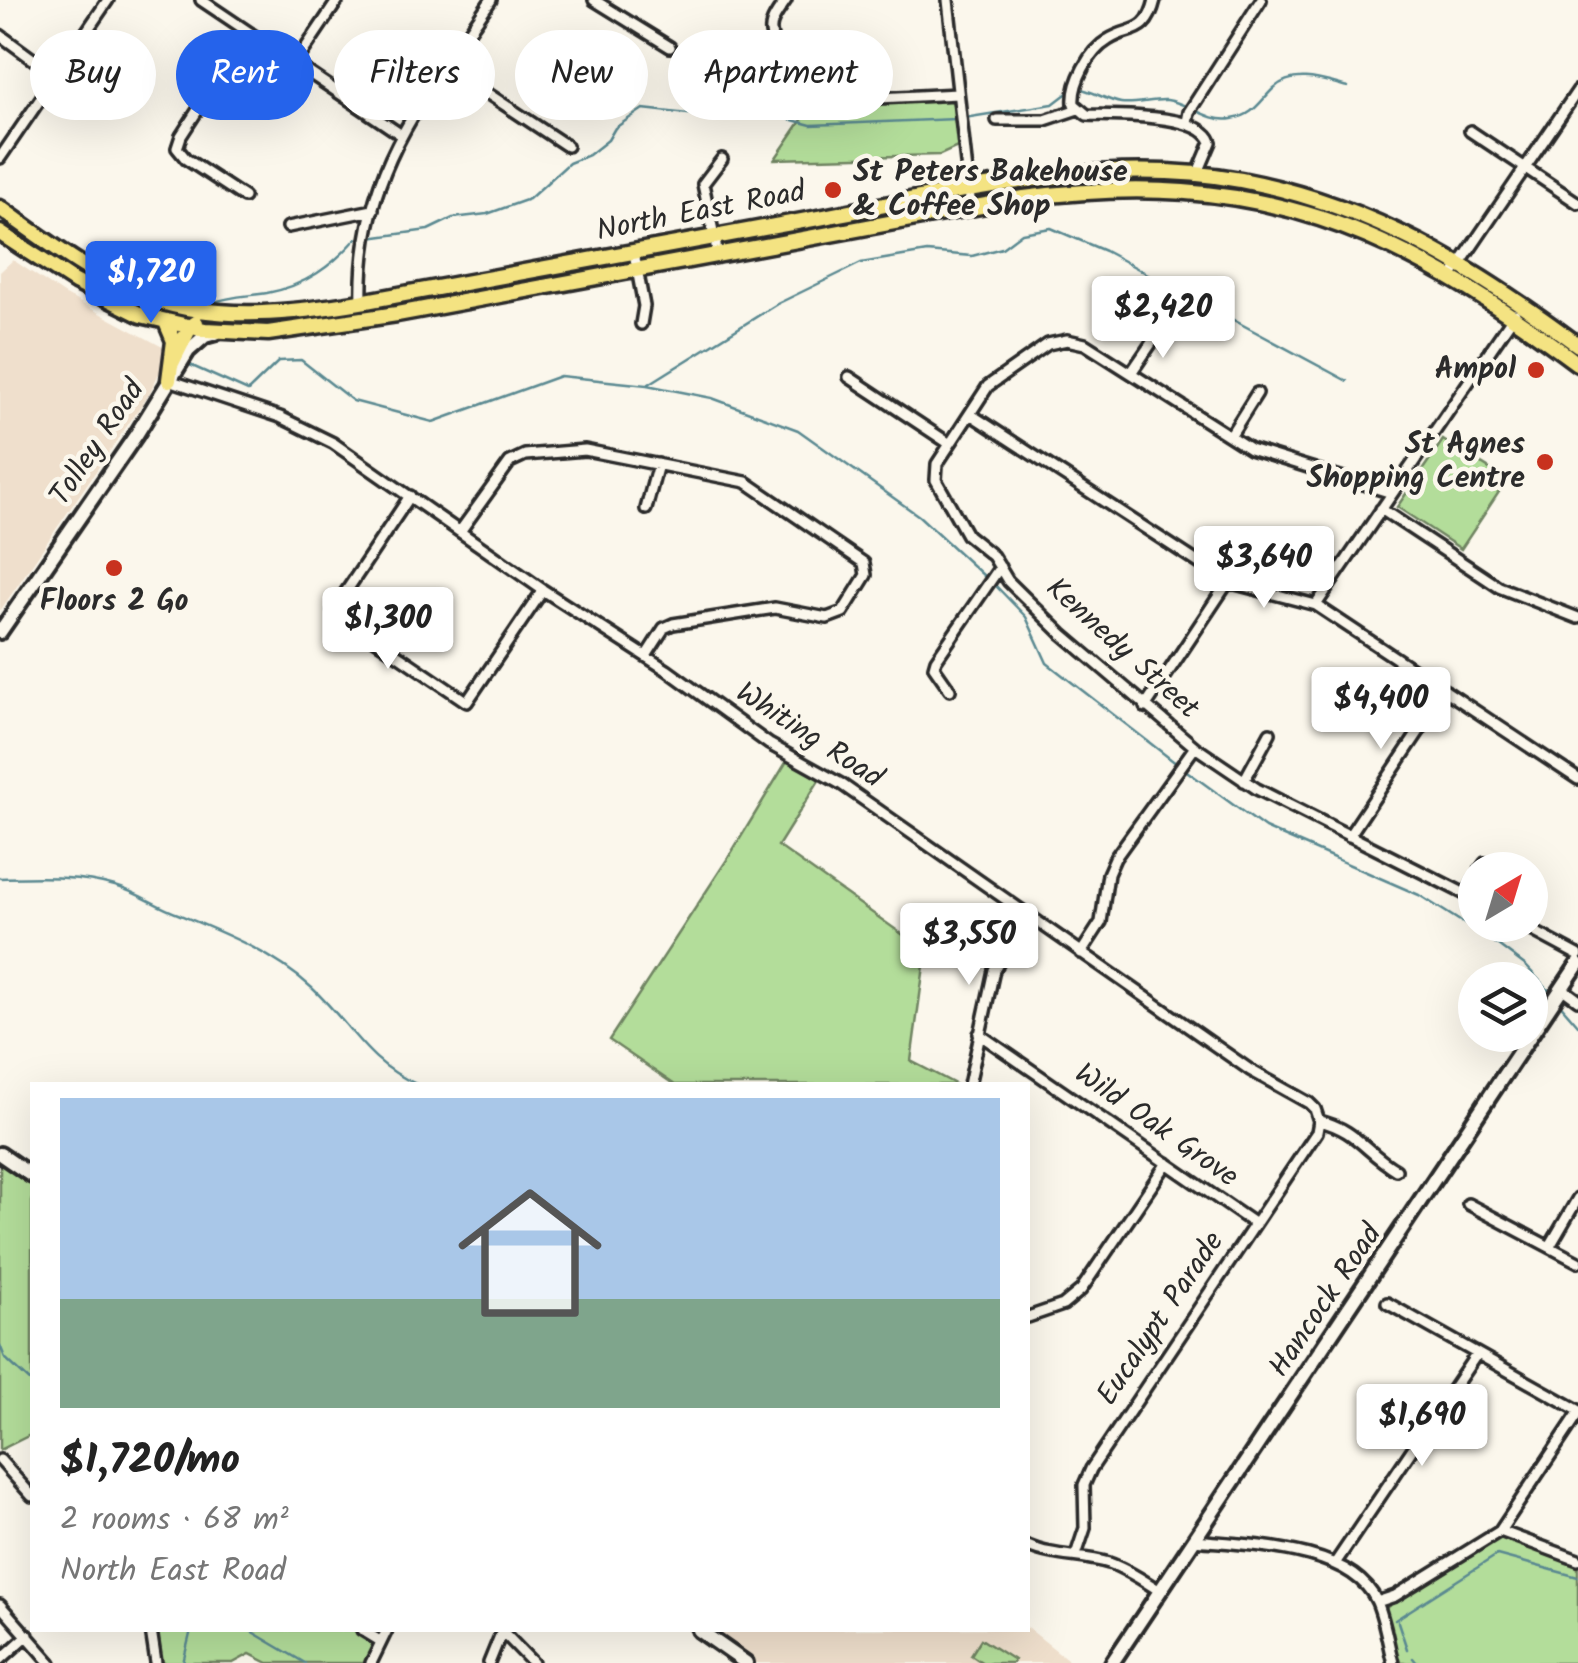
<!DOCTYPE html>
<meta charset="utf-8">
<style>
:root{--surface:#fff;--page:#f6f6f6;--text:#222;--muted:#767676;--accent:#2563eb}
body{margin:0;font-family:Kalam,sans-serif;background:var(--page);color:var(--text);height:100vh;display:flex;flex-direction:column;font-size:38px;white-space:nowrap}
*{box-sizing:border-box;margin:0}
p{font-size:32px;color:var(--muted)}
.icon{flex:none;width:55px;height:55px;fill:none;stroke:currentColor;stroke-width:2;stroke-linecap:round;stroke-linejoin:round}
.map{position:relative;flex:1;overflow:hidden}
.details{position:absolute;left:30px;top:1082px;width:1000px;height:550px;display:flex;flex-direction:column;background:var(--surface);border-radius:0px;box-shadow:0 10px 40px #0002}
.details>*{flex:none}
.banner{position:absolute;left:30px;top:30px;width:1000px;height:90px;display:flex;gap:20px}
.needle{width:65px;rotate:38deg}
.tools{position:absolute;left:1458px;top:852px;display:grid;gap:20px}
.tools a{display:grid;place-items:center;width:90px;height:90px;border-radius:50%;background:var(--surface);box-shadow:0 10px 40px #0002;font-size:50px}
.price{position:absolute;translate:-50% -85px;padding:0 22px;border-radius:10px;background:#fff;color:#222;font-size:32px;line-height:65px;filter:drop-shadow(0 2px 5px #0008)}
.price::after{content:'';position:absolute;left:50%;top:60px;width:30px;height:22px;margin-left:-15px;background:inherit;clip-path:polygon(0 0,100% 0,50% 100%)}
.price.selected{background:var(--accent);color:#fff}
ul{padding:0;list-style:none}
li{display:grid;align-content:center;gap:20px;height:530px;padding:0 30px}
li span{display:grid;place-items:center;height:310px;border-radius:0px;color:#555}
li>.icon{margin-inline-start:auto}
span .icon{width:180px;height:180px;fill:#fffc;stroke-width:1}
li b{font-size:42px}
.tag{padding:0 35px;border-radius:45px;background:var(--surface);box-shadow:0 10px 40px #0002;font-size:35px;line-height:90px}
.tag.selected{background:var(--accent);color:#fff}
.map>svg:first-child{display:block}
.built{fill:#efdfcc}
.green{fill:#b3dd9a;stroke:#6f8462;stroke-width:2.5}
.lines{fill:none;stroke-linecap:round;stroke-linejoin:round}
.stream{stroke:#5a8991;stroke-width:2.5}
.minor-casing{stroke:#2b2b2b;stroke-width:16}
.secondary-casing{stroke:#2b2b2b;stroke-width:20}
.primary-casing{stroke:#2b2b2b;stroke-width:21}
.minor{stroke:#fbf7ec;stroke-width:9}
.secondary{stroke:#fbf7ec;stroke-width:12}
.primary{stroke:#f4e382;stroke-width:14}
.poi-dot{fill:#c8321e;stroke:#fbf7ec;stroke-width:4}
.labels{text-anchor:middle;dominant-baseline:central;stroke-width:9;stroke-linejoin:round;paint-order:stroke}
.poi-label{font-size:30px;font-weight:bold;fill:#2b2b2b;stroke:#fbf7ec;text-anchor:end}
.street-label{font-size:30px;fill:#2b2b2b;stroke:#fbf7ec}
</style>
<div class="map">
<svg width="1578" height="1663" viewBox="0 0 1578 1663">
<rect width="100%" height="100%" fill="#fbf7ec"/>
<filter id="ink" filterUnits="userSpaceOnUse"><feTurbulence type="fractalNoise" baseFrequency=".01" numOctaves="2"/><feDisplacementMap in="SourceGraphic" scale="20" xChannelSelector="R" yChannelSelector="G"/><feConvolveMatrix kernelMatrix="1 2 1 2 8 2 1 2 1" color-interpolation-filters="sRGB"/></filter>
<g filter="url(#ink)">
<!-- built -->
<path class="built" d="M 13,260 L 64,294 L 170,351 L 149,394 L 0,611 L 0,272 Z
M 1028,1628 L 1072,1663 L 746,1663 L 698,1630 Z"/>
<!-- green -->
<path class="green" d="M 829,80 L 859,99 L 958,94 L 962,145 L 940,155 L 775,159 Z
M 1443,440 L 1507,480 L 1461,549 L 1397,507 Z
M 790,756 L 823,774 L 778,846 L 926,951 L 911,1061 L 957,1085 L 675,1085 L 609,1040 L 730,855 Z
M 0,1154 L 32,1176 L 32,1434 L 0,1450 Z
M 1497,1537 L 1578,1562 L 1578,1663 L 1397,1663 L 1384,1609 Z
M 150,1630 L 362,1630 L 380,1641 L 371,1663 L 268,1663 L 250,1654 L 233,1663 L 156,1663 Z
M 981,1639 L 1014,1660 L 1012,1663 L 983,1663 L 971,1655 Z"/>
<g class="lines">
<!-- stream -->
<path class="stream" d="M 1077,88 C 1092,90 1107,101 1121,103 C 1136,105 1152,99 1167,100 C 1189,103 1208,123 1232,119 C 1254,116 1260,101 1274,88 C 1294,69 1325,81 1348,87
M 964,118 L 1053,104 L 1070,91
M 369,238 L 428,230 L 453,218 L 487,214 L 529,199 L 569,163 L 589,155 L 608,140 L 615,128 L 643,109 L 688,114 L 730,107 L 759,111 L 811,125 L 956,119
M 211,303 C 230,296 248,296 267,293 C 305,286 332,266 356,239 L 361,238
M 190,365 L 248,391 L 279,361 L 301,360 L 353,401 L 433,422 L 560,376 L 647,385 L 712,398 L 798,430 L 919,516 L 984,576
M 649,384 L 777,304 L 861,263 L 927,252 L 972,256 L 1002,248 L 1022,233 L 1051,228 L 1105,251 L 1347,381
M 996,586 L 1026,617 L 1047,663 L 1177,764
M 1184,769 L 1265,828 L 1419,895 L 1498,945 L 1526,966 L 1553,995
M 0,878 C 37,877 79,875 115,886 C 137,892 156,906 178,914 C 224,933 274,953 312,988 C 352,1025 364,1061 418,1085
M 1558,1002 L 1578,1025
M 0,1345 L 5,1358 L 32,1383
M 1395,1620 L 1497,1555 L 1578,1577
M 1398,1622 L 1407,1649
M 249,1630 L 305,1663
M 1413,1658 L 1417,1663
M 183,1663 L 191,1630"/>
<!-- minor casing -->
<g class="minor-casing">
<path id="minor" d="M 201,0 L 400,134
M 594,0 L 670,47
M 786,0 C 777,14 765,25 774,42 L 859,99 L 958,94
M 948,0 L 971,208
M 1155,0 C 1146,37 1131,25 1108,40 C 1089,51 1072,83 1074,104 L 1087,115 C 1116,116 1201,113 1211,142 L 1197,175
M 0,35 L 56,76
M 295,64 L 338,0
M 446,66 L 567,146
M 997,120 L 1045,120 L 1078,109
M 1187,122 L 1189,112 L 1261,0
M 1470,131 L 1578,203
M 0,158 L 108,0
M 244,197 L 186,159 L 177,148 L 181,136 L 248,32
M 288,227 L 373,210
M 634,253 L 644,306 L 641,324
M 718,255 L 703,184 L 722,159
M 1451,277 L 1578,90
M 362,302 C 358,173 423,100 491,0
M 1131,373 L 1163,326
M 849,377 L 950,444
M 169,380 L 280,417 L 333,443 L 543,590 L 667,670 L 769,744 L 841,784 L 1250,1070 L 1309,1103 L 1315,1109 L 1319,1121 C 1356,1129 1366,1153 1396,1170
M 970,414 L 1228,582 L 1316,605 L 1578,779
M 1230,436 L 1257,393
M 1392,493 L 1250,449 L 1085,344 L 1067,340 L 1048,344 L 988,386 L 937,464 L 936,480 L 967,535 L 993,556 L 1008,581 L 1062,634 L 1195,747 L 1257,789 L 1475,899
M 410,496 L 333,611 L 467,702 L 543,590
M 646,509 L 658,464
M 1381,509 L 1499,587 L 1578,618
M 461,530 L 510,462 L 525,455 L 585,450 L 746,482 L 864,563 L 866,575 L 843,612 L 827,618 L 775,608 L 673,624 L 664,628 L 646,656
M 1316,605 L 1515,314
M 950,690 L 934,667 L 936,660 L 1000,567
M 1145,707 L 1228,582
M 1244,781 L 1270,733
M 1349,836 L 1446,691
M 1480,870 L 1485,863
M 1466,895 L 1475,880
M 1522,925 L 1578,955
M 1081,953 L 1101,922 L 1108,874 L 1115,858 L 1195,747
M 1563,989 L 1578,1000
M 979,1034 L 1255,1224
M 969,1085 L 994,970 L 1029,916
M 1468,1204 L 1578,1262
M 1550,1246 L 1578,1198
M 1387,1303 L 1578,1410
M 1028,1317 L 1063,1305 L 1081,1290 L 1167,1163
M 0,1460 L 32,1496
M 1500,1531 L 1578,1414
M 1193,1540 C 1248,1545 1352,1546 1377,1602 C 1385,1621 1388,1644 1393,1663
M 1028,1546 C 1053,1557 1082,1555 1109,1563 C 1127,1569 1144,1581 1160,1591
M 1076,1555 L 1085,1528 L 1084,1485 L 1091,1469 L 1317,1132 L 1319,1121
M 1336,1562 L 1476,1355
M 1377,1602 L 1395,1596 L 1500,1531 L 1578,1560
M 0,1605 L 51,1663
M 151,1630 L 156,1663
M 362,1630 L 380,1641
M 501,1630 L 533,1663
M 0,1660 L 28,1635
M 371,1663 L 387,1630
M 489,1663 L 502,1631"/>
</g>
<!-- secondary casing -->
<g class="secondary-casing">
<path id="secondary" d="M 0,632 L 136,435 L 188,351 L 205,336 L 216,333
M 0,1154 L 32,1176
M 699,1630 L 746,1663
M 1112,1663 L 1578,964"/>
</g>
<!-- primary casing -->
<g class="primary-casing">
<path id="primary" d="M 0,208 C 48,242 96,280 152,299 C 221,322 296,313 366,301 C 515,274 664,247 813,219 C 952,193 1099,154 1241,180 C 1372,205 1473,267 1578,345
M 0,233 L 75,282 L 141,315 L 205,330 L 268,333 L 397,314 L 1024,198 C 1257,168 1394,226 1578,364
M 166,322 L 174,341 L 169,380
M 171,365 L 190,327 L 196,323"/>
</g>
<!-- minor -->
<use href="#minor" class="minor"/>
<!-- secondary -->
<use href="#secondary" class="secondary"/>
<!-- primary -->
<use href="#primary" class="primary"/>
</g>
</g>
<!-- markers -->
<g class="poi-dot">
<circle cx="833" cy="190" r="10"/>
<circle cx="1536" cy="370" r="10"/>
<circle cx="1545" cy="462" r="10"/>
<circle cx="114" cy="568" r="10"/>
</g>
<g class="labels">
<!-- poi labels -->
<g class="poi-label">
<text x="853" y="173" text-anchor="start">St Peters Bakehouse<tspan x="853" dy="34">&amp; Coffee Shop</tspan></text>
<text x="1516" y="370">Ampol</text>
<text x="1525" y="445">St Agnes<tspan x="1525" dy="34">Shopping Centre</tspan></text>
<text x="114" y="602" text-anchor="middle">Floors 2 Go</text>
</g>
<!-- street labels -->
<g class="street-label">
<text transform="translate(701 212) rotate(-11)">North East Road</text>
<text transform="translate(98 443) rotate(-56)">Tolley Road</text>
<text transform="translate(1122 649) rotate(42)">Kennedy Street</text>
<text transform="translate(809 736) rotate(33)">Whiting Road</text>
<text transform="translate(1156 1126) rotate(35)">Wild Oak Grove</text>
<text transform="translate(1326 1301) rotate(-56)">Hancock Road</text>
<text transform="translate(1161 1319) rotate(-56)">Eucalypt Parade</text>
</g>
</g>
</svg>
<div class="tools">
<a><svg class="needle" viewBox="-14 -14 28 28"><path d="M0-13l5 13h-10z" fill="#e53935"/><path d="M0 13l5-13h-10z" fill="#767676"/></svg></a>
<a><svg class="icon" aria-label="layers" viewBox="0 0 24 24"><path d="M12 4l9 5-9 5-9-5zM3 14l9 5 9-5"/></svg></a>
</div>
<b class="price selected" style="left:151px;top:326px">$1,720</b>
<b class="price" style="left:1163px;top:361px">$2,420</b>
<b class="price" style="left:1264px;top:611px">$3,640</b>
<b class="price" style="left:388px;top:672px">$1,300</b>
<b class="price" style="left:1381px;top:752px">$4,400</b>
<b class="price" style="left:969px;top:988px">$3,550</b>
<b class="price" style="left:1422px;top:1469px">$1,690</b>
<div class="banner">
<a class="tag">Buy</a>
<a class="tag selected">Rent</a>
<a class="tag">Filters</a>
<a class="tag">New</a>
<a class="tag">Apartment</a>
</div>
<section class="details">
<ul>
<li><span style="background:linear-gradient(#a9c7e8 65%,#7fa58c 0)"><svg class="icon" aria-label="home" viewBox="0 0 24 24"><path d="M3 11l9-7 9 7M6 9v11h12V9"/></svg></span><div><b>$1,720/mo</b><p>2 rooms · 68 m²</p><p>North East Road</p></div></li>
</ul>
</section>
</div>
